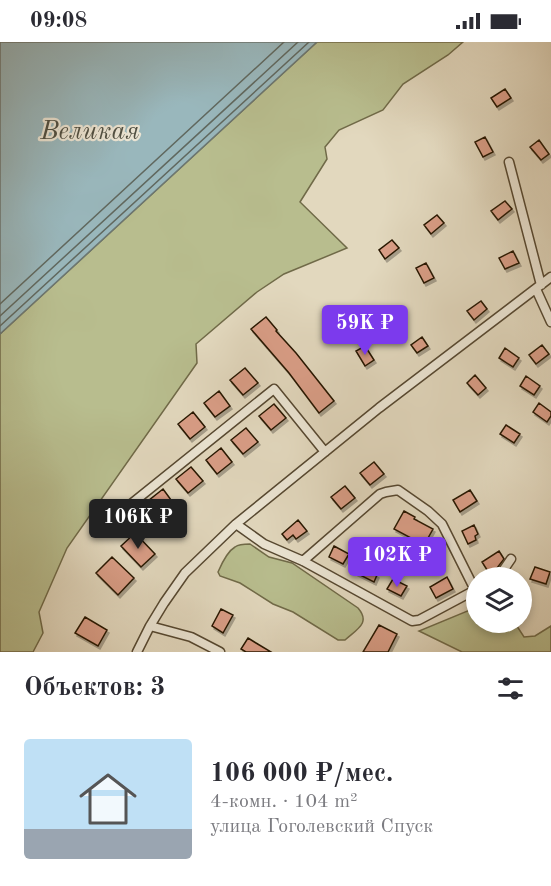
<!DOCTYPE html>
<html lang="ru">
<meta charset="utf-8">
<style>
:root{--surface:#fff;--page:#f2f2f3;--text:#2b2b33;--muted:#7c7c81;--line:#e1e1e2;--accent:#7c3aed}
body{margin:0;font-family:"Old Standard TT",serif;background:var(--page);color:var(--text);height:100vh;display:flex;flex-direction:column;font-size:22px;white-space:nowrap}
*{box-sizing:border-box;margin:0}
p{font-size:20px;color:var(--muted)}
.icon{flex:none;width:33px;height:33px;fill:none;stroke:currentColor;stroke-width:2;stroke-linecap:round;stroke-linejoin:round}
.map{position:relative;height:610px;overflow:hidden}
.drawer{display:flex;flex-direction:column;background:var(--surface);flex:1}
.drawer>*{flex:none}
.tools{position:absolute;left:466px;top:525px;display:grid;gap:12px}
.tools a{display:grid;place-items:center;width:66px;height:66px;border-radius:50%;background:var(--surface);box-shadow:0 3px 9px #0003;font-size:30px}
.price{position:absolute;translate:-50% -51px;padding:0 14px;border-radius:6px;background:var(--accent);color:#fff;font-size:20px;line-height:39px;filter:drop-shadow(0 2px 3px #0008)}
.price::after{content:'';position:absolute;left:50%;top:36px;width:18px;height:14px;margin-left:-9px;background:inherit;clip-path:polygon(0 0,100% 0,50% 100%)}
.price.selected{background:#222;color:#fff}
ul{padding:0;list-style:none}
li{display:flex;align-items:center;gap:18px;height:150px;padding:0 24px}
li+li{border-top:2px solid var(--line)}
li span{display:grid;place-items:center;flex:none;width:168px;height:120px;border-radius:6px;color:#555}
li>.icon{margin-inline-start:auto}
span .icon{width:72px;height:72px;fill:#fffc;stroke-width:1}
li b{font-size:26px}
h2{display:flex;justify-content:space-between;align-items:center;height:72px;padding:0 24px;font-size:26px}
.status{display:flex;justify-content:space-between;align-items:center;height:42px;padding:0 30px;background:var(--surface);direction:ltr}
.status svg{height:16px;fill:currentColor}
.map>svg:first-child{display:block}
.green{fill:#b8bd8e;stroke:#706a48;stroke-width:1.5}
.water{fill:#99b7bc;stroke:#6c7772;stroke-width:1.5}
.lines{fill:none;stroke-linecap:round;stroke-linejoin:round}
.shore{stroke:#60685f;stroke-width:1.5}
.building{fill:#da9e87;stroke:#281802;stroke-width:1.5;filter:url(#shadow)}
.minor-casing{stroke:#564831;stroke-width:11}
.minor{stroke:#ece6d5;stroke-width:8}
.labels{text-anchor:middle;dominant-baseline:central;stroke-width:4.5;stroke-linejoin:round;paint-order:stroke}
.water-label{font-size:26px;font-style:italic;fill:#505043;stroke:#ece6d5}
</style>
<div class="status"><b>09:08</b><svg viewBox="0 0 49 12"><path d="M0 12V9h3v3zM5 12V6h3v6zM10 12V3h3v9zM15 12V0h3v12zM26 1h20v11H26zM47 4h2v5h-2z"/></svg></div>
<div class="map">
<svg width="551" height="610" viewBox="0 0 551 610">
<defs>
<filter id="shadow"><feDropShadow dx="2" dy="3" stdDeviation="0" flood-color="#0004"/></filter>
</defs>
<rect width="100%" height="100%" fill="#e2d8be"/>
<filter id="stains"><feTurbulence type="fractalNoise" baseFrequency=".00333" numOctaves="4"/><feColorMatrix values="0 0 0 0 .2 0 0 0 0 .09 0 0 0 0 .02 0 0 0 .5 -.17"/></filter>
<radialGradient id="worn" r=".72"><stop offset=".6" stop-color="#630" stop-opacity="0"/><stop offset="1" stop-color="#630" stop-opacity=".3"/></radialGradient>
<!-- green -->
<path class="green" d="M 317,0 L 463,0 L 448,13 L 403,42 L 383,68 L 339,88 L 325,105 L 327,117 L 300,160 L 347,206 L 284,232 L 257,250 L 196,302 L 197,321 L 67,506 L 39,570 L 43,591 L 33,610 L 0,610 L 0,292 Z
M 250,502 L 269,515 L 292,521 L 358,566 C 371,581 357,587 345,598 L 338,598 L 293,570 L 273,562 L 240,541 L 220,534 L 218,530 C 221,523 228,509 235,505 C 239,502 246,502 250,502 Z
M 477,565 L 477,580 L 515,581 L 524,595 L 535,594 L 551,584 L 551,610 L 462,610 L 419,589 Z"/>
<!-- water -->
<path class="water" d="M 0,0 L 317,0 L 0,292 Z"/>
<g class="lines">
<!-- shore -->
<path class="shore" d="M 0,262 L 284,0
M 0,274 L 298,0
M 0,284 L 309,0"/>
</g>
<!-- building -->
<path class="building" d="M 505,47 L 511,56 L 497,65 L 491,56 Z
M 485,95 L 493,110 L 483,115 L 475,100 Z
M 539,98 L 549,112 L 541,118 L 530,105 Z
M 505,159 L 512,167 L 498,178 L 491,169 Z
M 437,173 L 444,181 L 431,192 L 424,183 Z
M 392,198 L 399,206 L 385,217 L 379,208 Z
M 513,209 L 519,221 L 505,227 L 499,216 Z
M 426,221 L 434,236 L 424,241 L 416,226 Z
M 481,259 L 487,267 L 474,278 L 467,269 Z
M 266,275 L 277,288 L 276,289 L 296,311 L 334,359 L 319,371 L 289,331 L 251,287 Z
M 342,275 L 351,289 L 342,295 L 333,281 Z
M 422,295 L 428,304 L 417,311 L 411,303 Z
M 542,303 L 549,312 L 536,322 L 529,313 Z
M 365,304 L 374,318 L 365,324 L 356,309 Z
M 505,306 L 519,316 L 513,325 L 499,316 Z
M 245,326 L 258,341 L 243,353 L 230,338 Z
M 475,333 L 486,346 L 478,353 L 467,341 Z
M 526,334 L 540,344 L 534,353 L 520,344 Z
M 219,349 L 230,364 L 215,375 L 204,361 Z
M 539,361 L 551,370 L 551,374 L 547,380 L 533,370 Z
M 274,362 L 286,376 L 271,388 L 259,374 Z
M 193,370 L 205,385 L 190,397 L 178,382 Z
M 506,383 L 520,392 L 514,401 L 500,392 Z
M 246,386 L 258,400 L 243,412 L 231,398 Z
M 221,406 L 232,420 L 217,432 L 206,418 Z
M 374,420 L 384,432 L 370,443 L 360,431 Z
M 191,425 L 203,439 L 188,451 L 176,437 Z
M 345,444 L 355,456 L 341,467 L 331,455 Z
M 163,447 L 174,462 L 159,474 L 148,459 Z
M 470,448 L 477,459 L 460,470 L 453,458 Z
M 404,469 L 415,475 L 414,477 L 433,487 L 423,505 L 412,499 L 413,497 L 394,487 Z
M 298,478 L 307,489 L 296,497 L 293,493 L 287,498 L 282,492 Z
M 474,483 L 478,492 L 475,494 L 476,498 L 468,502 L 462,489 Z
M 135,491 L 155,512 L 141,525 L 121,504 Z
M 334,504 L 349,512 L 343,522 L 329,515 Z
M 499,509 L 504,517 L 497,526 L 489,531 L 482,520 Z
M 112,515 L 134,536 L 118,553 L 96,531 Z
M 362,518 L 374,525 L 371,530 L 377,533 L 374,540 L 356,531 Z
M 535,525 L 550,530 L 546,542 L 530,537 Z
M 447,535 L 453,547 L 436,556 L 430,545 Z
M 393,537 L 407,544 L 401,554 L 387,547 Z
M 221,567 L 233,573 L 223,591 L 212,584 Z
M 85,575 L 107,588 L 98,604 L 75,591 Z
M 379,583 L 397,592 L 388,610 L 363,610 Z
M 248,596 L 256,601 L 271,610 L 246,610 L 241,607 Z"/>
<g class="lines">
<!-- minor casing -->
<g class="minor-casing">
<path id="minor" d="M 509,120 L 541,243
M 536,247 L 551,280
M 131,462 L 274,347 L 325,410
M 236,482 L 264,502 L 303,519 L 412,579 L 419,578 L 477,547
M 303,519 L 380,452 L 386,450 L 398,448 L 428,469 L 442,482 L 475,548
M 498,536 L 511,517
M 150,584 L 191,595 L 220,610
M 137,610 L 150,584 L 164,561 L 185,531 L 236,482 L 379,366 L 551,235"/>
</g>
<!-- minor -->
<use href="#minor" class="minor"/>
</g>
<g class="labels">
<!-- water labels -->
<g class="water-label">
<text x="90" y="90">Великая</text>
</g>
</g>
<rect width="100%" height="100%" filter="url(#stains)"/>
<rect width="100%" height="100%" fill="url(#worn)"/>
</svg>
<div class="tools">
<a><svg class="icon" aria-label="layers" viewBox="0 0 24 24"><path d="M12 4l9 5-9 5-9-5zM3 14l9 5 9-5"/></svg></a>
</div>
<b class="price" style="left:365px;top:314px">59K ₽</b>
<b class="price selected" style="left:138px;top:508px">106K ₽</b>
<b class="price" style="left:397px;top:546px">102K ₽</b>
</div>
<section class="drawer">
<h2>Объектов: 3<svg class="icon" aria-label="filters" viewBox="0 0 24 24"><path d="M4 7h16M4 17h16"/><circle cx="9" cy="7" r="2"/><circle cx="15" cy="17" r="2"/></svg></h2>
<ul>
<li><span style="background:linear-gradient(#bfe0f5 75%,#9aa5b1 0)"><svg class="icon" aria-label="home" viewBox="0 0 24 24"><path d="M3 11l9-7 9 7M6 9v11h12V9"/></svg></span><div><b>106 000 ₽/мес.</b><p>4-комн. · 104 m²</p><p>улица Гоголевский Спуск</p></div></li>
</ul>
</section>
